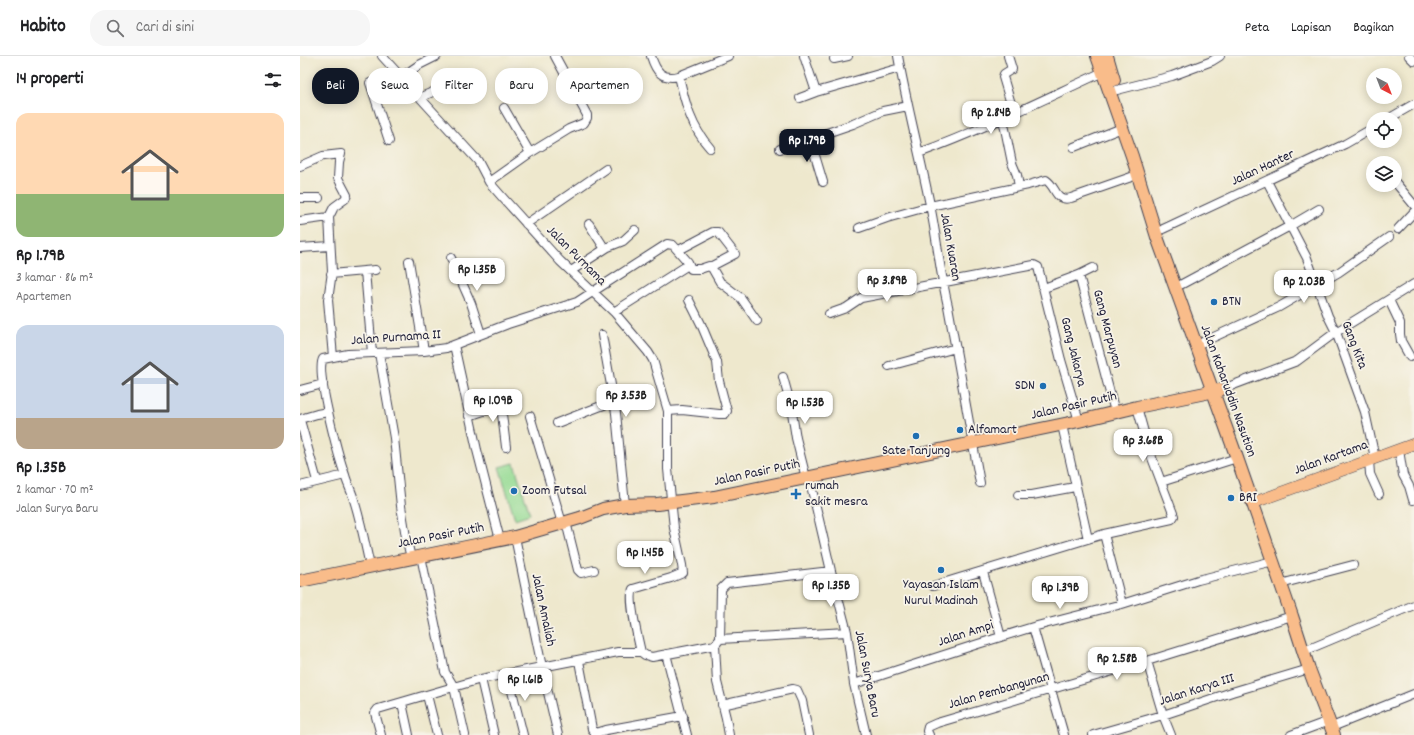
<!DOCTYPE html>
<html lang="id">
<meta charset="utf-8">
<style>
:root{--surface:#fff;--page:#f6f6f6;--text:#202124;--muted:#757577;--line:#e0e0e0;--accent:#111827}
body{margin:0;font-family:Dekko,sans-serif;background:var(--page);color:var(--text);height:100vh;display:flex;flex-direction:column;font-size:15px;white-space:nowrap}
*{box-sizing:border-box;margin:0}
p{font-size:13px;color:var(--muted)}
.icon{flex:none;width:22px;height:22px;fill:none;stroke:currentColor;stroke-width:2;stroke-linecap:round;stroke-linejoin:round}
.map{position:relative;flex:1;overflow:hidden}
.sheet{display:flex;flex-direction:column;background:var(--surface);width:300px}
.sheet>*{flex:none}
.hud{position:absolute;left:12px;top:12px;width:380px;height:36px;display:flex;gap:8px}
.needle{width:26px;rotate:138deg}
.fabs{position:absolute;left:1066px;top:12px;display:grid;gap:8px}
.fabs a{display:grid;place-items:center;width:36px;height:36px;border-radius:50%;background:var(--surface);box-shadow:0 2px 10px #0003;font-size:20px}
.price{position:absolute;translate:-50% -34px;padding:0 9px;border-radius:8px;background:#fff;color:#222;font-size:13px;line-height:26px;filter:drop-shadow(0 1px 2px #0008)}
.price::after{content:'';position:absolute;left:50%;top:24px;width:12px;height:9px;margin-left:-6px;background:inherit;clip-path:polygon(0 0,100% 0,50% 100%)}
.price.active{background:var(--accent);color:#fff}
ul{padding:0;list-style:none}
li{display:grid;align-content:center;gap:8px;height:212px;padding:0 16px}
li span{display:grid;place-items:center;height:124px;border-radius:12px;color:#555}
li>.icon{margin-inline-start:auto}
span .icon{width:72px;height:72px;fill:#fffc;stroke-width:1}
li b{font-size:17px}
h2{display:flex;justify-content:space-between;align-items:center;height:48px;padding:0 16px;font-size:17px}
.chip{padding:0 14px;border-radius:16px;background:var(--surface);box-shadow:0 2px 10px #0003;font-size:14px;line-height:36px}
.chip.active{background:var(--accent);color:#fff}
header{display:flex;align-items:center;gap:24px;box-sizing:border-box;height:56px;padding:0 20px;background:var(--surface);border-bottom:1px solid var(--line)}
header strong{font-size:19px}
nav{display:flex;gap:22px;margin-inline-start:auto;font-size:14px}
.search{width:280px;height:36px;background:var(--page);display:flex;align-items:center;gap:10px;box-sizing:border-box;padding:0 14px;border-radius:16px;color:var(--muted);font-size:15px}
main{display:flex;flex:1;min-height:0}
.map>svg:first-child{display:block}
.green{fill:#96db94;stroke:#5c7e68}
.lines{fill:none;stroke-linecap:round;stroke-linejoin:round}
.minor-casing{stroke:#414051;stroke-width:10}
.major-casing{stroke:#414051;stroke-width:12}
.highway-casing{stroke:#414051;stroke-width:14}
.minor{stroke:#fff;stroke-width:8}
.major{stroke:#f9bc8a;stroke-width:11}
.highway{stroke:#f9bc8a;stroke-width:12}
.poi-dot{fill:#1f6fb2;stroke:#f7f3e8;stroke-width:1.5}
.labels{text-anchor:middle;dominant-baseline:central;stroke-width:3.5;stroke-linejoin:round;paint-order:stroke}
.street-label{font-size:14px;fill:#22223b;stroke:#f7f3e8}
.poi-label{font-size:14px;fill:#22223b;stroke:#f7f3e8;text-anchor:start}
</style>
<header>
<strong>Habito</strong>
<div class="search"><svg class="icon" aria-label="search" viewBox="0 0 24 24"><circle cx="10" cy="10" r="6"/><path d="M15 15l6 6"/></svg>Cari di sini</div>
<nav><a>Peta</a><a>Lapisan</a><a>Bagikan</a></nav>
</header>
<main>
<section class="sheet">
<h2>14 properti<svg class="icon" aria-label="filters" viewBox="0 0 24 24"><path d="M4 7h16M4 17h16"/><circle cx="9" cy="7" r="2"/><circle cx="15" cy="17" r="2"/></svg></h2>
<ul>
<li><span style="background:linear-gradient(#ffd9b3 65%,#8fb573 0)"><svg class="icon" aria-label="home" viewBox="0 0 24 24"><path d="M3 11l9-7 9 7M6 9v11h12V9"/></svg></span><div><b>Rp 1.79B</b><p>3 kamar · 86 m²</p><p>Apartemen</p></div></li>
<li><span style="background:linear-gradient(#c9d6e8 75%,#b9a48a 0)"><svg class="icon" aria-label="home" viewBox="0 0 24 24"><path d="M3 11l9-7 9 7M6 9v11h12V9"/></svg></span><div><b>Rp 1.35B</b><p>2 kamar · 70 m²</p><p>Jalan Surya Baru</p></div></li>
</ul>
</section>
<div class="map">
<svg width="1114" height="679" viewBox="0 0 1114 679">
<rect width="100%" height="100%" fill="#f7f3e8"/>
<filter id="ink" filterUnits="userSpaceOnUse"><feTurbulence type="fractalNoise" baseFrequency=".025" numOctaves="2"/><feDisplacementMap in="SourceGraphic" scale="8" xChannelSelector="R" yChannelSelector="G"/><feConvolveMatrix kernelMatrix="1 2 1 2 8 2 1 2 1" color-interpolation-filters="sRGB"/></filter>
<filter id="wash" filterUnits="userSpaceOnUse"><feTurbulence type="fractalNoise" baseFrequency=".012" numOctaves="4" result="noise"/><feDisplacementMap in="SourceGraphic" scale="16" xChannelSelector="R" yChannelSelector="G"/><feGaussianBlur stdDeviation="0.9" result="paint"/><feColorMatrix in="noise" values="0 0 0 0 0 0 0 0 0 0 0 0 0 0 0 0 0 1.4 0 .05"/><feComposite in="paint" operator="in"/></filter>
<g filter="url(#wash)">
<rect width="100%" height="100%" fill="#eee8cd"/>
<!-- green -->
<path class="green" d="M 214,407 L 230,458 L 215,463 L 199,411 Z"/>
</g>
<g filter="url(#ink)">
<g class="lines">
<!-- minor casing -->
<g class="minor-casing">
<path id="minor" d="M 82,0 L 178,105 L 189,126 L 203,142 L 260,205 L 314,256 L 348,296 L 353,304 L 368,355 L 368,413 L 374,472 L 382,509 L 383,517 L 371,522 L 333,533 C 328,543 338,583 341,596
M 351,0 C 356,16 362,24 379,20 L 428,0
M 504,0 L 516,36
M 598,0 C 607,50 620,99 630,149 C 637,182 640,217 648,250 L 680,427
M 708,0 L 712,13 L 704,18 L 703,21 L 714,58
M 1109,0 L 1114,5
M 534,3 L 548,0
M 379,20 C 385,47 391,71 410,92
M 817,34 L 872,20 L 912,5 L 920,0
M 121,41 L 175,18
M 500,42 L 516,36 L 600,12
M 204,52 L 230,97
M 703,63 L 712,107 L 717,119 L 719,131
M 1088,63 L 1114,48
M 510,83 L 523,126
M 89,85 L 70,27 L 100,22 L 119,9 L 137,0
M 774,91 L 822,72
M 480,93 L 553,68 L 583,55 L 608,50
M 619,97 C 682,74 742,44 803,16
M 1079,107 L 1080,107
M 0,110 L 23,100 L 41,98 L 39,106 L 38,122 L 47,139 L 45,143 L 34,151 L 29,161
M 967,125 L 1007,202 L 1028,260 L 1036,276 L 1065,356 L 1075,402
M 189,126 L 230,97 L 269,73 L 284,67 L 287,62 L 287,59 L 255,0
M 1095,126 L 1114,149
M 0,142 L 19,142
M 0,165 L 29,161 L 32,216 L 28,244 L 33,301
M 226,168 L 306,113
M 289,168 L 305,193
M 559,172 L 587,162 L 630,150 L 728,129 L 746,124 C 757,131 754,146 771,142 L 837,119
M 863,173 L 1045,88 L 1073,72
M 1098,173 L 1114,156
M 0,192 L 30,190
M 379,194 L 413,176 L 418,176 L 435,198 L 410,211
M 151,202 L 171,247 L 181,278
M 109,205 L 124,295
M 65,215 L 72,297
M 271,215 L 308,191 L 323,185 L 335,174
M 31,218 L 75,214
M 779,219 L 815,356
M 882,228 L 990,170 L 1019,153
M 744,232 L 779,219 L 793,212
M 1089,244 L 1100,267 L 1100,278 L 1101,285 L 1110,301
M 314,256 L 388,209
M 529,258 L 546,252 L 561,242 L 734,209 L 738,211 L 761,304 L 779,365
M 302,279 L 316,357 L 325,449
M 903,286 L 979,251 L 1039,216 L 1089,181
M 154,289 L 177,394 L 200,484
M 79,297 L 94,382 L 101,450 L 106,481 L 111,502
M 589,310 L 656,292
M 483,321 L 491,350 L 496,382 L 506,422
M 0,334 L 23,328
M 920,334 L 997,305 L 1036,276 L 1114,228
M 368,355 L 382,354 L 419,358 L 425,358 L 427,355 L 419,325 L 417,306 L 401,268 L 389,244
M 169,360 C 179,357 195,348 202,358 L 206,391
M 230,360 L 262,467
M 0,363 L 17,358 L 28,356
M 0,364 L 17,425
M 257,367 L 314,345
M 762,369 L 788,483
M 1099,394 L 1103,419 L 1109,430 L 1113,444
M 1069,404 L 1070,418 L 1079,438
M 509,421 L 531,515 L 547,576 L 554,628 L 566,679
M 861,426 L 937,402
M 0,430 L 45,419
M 718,439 L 732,439 L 775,431
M 266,466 L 278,514 L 281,517 L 294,514
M 804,478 L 822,548
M 215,481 L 242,611 L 258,679
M 121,500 L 145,616 L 154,631 L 165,679
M 70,510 C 65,488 61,466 54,444 C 52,436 47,427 45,419 C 39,402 15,315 23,303 L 48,298 L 124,295 L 146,292 L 208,268 L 277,246 L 367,188 L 373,189 L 388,206 L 391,213 L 400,213 L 409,210 L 412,212 L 420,226 L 441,242 L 457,265
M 683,516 L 701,581
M 988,526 L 1053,509
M 633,530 L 804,478 L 872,463 L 874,460 L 849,394 L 837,351
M 733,571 L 764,679
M 420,583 L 547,576
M 1009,593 L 1114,549
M 366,598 L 387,679
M 279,605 L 292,673 L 296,677
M 847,605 L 863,659 L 871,679
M 208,619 L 223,679
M 181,623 L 194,679
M 554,628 L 678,588 L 733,571 L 822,548 L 898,524 L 973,505
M 127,639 L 137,679
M 102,647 L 109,679
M 422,649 L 493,633 L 497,634 L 502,645 L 509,679
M 1037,669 L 1114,638
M 81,679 L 75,657 L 78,653 L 181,623 L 318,596 L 341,596 L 345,599 L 352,601 L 415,589
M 295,679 L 296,677 L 306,674 L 383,660
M 429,679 L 426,662 L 417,626 L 415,589 L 420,583 L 421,533 L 427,527 L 531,515
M 629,679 L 627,675 L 628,671 L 637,667 L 847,605 L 992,560
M 793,679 L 863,659 L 932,636 L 1009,613
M 991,679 L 1029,665"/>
</g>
<!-- major casing -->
<g class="major-casing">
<path id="major" d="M 958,445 L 1114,388"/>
</g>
<!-- highway casing -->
<g class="highway-casing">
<path id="highway" d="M 797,0 L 832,100 L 857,181 L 937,402 L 992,560 L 1009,613 L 1034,679
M 807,0 L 814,24
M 0,525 L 215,481 L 280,462 L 303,453 L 325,449 L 357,448 L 414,441 L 779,365 L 837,351 L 920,334"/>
</g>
<!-- minor -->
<use href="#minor" class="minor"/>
<!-- major -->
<use href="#major" class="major"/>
<!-- highway -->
<use href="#highway" class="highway"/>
</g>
</g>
<!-- markers -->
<g class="poi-dot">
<circle cx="914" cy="246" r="4"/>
<circle cx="743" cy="330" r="4"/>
<circle cx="660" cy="374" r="4"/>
<circle cx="616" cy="380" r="4"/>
<circle cx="214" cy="435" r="4"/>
<path d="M494 432h4v4h4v4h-4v4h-4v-4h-4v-4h4z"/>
<circle cx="931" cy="442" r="4"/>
<circle cx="641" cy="514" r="4"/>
</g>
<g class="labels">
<!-- street labels -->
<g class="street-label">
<text transform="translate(963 112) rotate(-25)">Jalan Hanter</text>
<text transform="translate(650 191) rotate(80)">Jalan Kuaran</text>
<text transform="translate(276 200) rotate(45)">Jalan Purnama</text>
<text transform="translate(807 273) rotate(75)">Gang Marpuyan</text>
<text transform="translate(96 282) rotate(-4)">Jalan Purnama II</text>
<text transform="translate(1054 289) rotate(69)">Gang Kita</text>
<text transform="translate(773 296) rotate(76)">Gang Jakarya</text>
<text transform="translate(928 335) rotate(70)">Jalan Kaharuddin Nasution</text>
<text transform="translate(774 350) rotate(-13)">Jalan Pasir Putih</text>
<text transform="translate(1031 402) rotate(-20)">Jalan Kartama</text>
<text transform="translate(457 417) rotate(-12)">Jalan Pasir Putih</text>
<text transform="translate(141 480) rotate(-11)">Jalan Pasir Putih</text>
<text transform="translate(243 554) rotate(78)">Jalan Amaliah</text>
<text transform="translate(666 578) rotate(-18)">Jalan Ampi</text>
<text transform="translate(567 618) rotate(79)">Jalan Surya Baru</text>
<text transform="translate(897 634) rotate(-18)">Jalan Karya III</text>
<text transform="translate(699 635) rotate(-16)">Jalan Pembangunan</text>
</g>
<!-- poi labels -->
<g class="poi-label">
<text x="922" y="246">BTN</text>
<text x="735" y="330" text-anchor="end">SDN</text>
<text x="668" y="374">Alfamart</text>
<text x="616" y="395" text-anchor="middle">Sate Tanjung</text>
<text x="505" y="430">rumah<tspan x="505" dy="16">sakit mesra</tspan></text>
<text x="222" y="435">Zoom Futsal</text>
<text x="939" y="442">BRI</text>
<text x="641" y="529" text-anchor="middle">Yayasan Islam<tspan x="641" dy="16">Nurul Madinah</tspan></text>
</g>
</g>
</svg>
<div class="fabs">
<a><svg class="needle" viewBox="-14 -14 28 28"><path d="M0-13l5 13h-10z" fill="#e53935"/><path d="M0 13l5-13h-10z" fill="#757577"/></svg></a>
<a><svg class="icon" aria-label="locate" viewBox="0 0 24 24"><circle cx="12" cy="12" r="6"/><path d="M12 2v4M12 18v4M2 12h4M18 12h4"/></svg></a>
<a><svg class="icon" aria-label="layers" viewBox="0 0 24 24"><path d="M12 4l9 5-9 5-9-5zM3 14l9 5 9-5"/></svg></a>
</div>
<b class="price" style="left:691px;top:79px">Rp 2.84B</b>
<b class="price active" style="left:507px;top:107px">Rp 1.79B</b>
<b class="price" style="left:177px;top:236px">Rp 1.35B</b>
<b class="price" style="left:587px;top:247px">Rp 3.89B</b>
<b class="price" style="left:1004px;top:248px">Rp 2.03B</b>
<b class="price" style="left:326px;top:362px">Rp 3.53B</b>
<b class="price" style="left:193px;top:367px">Rp 1.09B</b>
<b class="price" style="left:505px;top:369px">Rp 1.53B</b>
<b class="price" style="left:843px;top:407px">Rp 3.68B</b>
<b class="price" style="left:345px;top:519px">Rp 1.45B</b>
<b class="price" style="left:531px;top:552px">Rp 1.35B</b>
<b class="price" style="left:760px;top:554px">Rp 1.39B</b>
<b class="price" style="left:817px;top:625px">Rp 2.58B</b>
<b class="price" style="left:225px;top:646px">Rp 1.61B</b>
<div class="hud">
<a class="chip active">Beli</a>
<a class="chip">Sewa</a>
<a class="chip">Filter</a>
<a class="chip">Baru</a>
<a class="chip">Apartemen</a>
</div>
</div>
</main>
